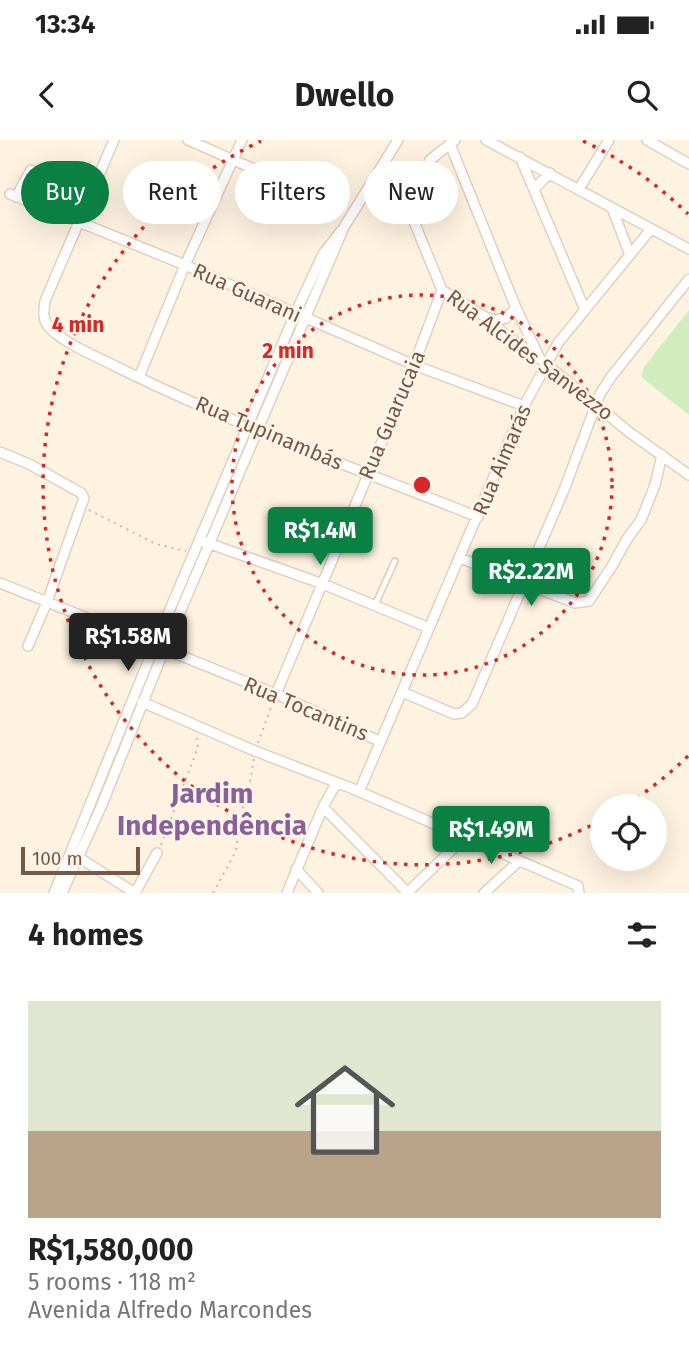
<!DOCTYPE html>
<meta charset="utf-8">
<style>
:root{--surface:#fff;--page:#f2f2f2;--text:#222;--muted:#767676;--line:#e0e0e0;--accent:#0b8043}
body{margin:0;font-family:"Fira Sans",sans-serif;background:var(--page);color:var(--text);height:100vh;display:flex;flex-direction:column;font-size:26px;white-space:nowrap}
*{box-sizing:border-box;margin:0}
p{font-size:23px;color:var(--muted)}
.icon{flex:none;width:38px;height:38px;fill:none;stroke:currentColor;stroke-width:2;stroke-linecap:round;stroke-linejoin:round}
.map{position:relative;height:753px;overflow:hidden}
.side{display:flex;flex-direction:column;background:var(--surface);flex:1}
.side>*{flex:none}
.banner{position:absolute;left:21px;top:21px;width:648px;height:63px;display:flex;gap:14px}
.buttons{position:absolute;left:590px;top:654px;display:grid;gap:14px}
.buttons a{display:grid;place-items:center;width:77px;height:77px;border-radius:50%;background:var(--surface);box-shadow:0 7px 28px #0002;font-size:35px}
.scale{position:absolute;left:21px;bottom:18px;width:119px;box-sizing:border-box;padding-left:7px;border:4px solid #775746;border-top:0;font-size:19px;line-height:24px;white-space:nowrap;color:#775746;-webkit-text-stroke:5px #fff6e9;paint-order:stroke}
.price{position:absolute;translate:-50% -60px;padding:0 16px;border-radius:7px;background:var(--accent);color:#fff;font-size:23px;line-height:46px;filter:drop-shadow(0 2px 4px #0008)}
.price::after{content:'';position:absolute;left:50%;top:42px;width:21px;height:16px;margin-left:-10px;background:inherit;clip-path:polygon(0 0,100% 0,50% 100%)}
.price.on{background:#222;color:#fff}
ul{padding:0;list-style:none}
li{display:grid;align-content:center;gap:14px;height:371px;padding:0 28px}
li+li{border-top:2px solid var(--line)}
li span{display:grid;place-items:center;height:217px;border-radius:0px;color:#555}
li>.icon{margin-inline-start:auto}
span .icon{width:126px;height:126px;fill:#fffc;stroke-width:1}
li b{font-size:30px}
h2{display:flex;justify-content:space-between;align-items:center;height:84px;padding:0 28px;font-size:30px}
.tag{padding:0 24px;border-radius:32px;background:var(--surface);box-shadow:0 7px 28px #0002;font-size:24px;line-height:63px}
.tag.on{background:var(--accent);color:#fff}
.status{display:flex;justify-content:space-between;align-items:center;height:49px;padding:0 35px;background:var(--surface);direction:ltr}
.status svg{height:19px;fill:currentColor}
header{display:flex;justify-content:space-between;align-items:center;height:91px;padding:0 28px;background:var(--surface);font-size:32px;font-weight:700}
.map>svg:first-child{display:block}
.green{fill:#d1edbf}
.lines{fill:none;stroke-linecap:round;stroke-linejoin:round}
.lane-casing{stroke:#e3cfbc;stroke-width:8}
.street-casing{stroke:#e3cfbc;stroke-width:12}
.path{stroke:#dbb39a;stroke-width:2;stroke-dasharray:2 5;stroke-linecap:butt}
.lane{stroke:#fff;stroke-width:4.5}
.street{stroke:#fff;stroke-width:9}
.ring{fill:none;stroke:#d62828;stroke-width:3.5;stroke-dasharray:3.5 7}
.labels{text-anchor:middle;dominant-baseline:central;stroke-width:5;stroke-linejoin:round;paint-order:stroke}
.street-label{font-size:21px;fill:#775746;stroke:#fff6e9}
.district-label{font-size:28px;font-weight:bold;fill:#88619c;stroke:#fff6e9}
.centre{fill:#d62828;stroke:#fff6e9;stroke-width:3.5}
.ring-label{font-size:21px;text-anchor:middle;font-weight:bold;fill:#d62828;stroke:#fff6e9;stroke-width:5;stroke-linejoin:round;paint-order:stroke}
</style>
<div class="status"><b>13:34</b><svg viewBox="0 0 49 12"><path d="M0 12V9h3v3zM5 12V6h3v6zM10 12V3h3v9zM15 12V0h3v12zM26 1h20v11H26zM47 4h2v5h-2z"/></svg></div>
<header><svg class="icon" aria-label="back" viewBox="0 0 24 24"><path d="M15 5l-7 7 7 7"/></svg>Dwello<svg class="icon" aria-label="search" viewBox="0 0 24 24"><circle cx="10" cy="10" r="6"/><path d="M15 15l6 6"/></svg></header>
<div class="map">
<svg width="689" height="753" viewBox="0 0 689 753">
<rect width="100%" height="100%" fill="#fef3e1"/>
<!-- green -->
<path class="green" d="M 689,170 L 689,275 L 642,238 L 643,228 Z"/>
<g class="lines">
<!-- lane casing -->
<g class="lane-casing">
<path id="lane" d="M 375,465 L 395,421"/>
</g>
<!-- street casing -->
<g class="street-casing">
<path id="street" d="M 114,0 L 45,161 C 44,169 42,179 48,186 C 62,203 98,217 117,227 C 234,285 357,329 478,377
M 188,0 L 295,47
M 455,0 L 430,20 L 408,67 L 442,150 L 487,178 L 507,196 L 540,219 L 629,292 L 689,335
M 486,0 L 689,109
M 647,0 L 689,24
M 450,4 L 516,168 L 539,217
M 520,17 L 585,170
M 534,49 L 550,33
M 579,49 L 609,0
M 10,54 L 185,125 L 414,225 L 524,266
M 16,57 L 31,30
M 612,68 L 630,115
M 488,178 L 496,180 L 506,178 L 516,168
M 139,237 L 185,125 L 242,0
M 0,312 L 31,325 L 81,353 L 84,358 L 47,462 L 28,506
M 205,402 L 323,444 L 429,488
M 460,418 L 575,463 L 589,461 L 612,426 L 627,399 L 641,380 L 655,345 L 662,315
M 0,443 L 276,554 L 379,601
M 402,552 L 454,574 L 462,573 L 472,564 L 564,350 L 600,254 L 611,237 L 689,139
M 276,554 L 414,225 L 442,150
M 142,562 L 255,611 L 351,648 L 578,746 L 579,753
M 359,652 L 524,266 L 558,203 L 651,89
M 323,667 L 408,753
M 75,715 L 135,753
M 296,729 L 318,753
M 54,753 L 154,507 L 295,174 L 323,114 L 341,91
M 62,753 L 101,667 L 164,510 L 344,87 L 398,0
M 135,753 L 157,713
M 287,753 L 323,667 L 336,644
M 407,753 L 465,697
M 484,753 L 519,721"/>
</g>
<!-- path -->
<path class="path" d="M 89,370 L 156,404 L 186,411
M 258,603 L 273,562
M 161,705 L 198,607 L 196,595
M 213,753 L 236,711 L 240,677 L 249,649 L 254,618"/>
<!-- lane -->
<use href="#lane" class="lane"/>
<!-- street -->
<use href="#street" class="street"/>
</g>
<!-- distance rings -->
<g class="ring">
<circle cx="422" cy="345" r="190"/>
<path d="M688 616A380 380 0 0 1 626 665M600 681A380 380 0 1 1 261 1M583 1A380 380 0 0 1 688 74"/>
</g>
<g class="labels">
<!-- street labels -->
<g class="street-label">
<text transform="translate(247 153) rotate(24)">Rua Guarani</text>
<text transform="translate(530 215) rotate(37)">Rua Alcides Sanvezzo</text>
<text transform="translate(392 275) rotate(-67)">Rua Guarucaia</text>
<text transform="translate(269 293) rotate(23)">Rua Tupinambás</text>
<text transform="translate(502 320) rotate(-67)">Rua Aimarás</text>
<text transform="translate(306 569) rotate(23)">Rua Tocantins</text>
</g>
<!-- district labels -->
<g class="district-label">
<text x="212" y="653">Jardim<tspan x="212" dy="32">Independência</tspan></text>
</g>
</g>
<circle cx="422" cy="345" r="10" class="centre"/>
<g class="ring-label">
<text x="78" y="192">4 min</text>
<text x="288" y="218">2 min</text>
</g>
</svg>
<div class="buttons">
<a><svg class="icon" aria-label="locate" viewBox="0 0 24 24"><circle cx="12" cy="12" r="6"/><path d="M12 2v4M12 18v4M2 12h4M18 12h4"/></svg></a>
</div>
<div class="scale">100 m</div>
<b class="price" style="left:320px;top:427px">R$1.4M</b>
<b class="price" style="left:531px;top:468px">R$2.22M</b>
<b class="price on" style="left:128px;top:533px">R$1.58M</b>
<b class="price" style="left:491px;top:726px">R$1.49M</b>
<div class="banner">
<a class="tag on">Buy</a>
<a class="tag">Rent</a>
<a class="tag">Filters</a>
<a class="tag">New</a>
</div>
</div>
<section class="side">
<h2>4 homes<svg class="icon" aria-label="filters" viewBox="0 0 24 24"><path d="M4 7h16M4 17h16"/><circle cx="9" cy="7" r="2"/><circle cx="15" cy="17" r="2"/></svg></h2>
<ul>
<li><span style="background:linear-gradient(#dfe7d0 60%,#b9a48a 0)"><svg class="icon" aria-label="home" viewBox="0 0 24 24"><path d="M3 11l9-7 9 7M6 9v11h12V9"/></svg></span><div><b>R$1,580,000</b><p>5 rooms · 118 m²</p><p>Avenida Alfredo Marcondes</p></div></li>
</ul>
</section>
